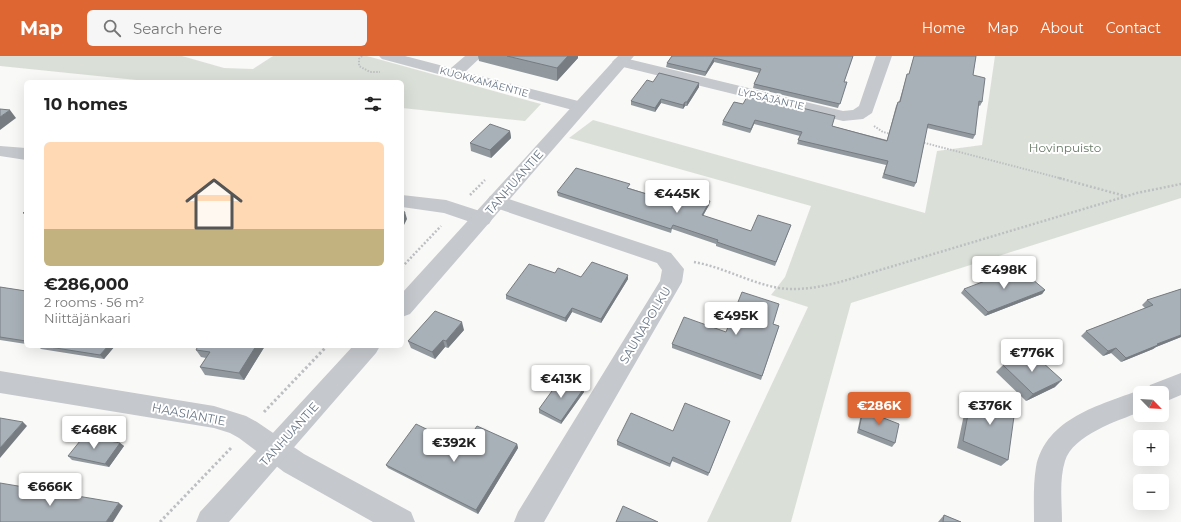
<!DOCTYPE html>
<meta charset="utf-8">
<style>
:root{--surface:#fff;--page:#f6f6f6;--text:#222;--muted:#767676;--line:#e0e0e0;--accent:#de6632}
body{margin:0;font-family:Montserrat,sans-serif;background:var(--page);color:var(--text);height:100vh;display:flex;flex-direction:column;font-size:15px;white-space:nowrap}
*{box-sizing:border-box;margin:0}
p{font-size:13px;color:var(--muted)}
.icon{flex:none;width:22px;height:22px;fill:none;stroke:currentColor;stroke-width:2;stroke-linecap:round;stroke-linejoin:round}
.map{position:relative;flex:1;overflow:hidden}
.side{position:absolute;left:24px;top:24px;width:380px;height:268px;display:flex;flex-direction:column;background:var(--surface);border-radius:6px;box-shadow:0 4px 16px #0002}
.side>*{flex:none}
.needle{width:26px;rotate:115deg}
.tools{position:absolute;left:1133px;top:330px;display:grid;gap:8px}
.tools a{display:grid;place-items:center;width:36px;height:36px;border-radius:6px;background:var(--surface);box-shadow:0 4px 16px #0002;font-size:20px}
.price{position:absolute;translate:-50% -34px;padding:0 9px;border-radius:4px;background:#fff;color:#222;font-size:13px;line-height:26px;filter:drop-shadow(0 1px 2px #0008)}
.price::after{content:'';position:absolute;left:50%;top:24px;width:12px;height:9px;margin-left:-6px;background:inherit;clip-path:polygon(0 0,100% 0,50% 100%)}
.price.active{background:var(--accent);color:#fff}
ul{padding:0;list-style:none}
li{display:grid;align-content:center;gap:8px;height:212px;padding:0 20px}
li+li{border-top:1px solid var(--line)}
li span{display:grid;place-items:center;height:124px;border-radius:6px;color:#555}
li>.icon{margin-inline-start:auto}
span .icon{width:72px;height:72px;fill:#fffc;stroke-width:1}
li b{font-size:17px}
h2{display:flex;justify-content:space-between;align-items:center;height:48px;padding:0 20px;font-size:17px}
header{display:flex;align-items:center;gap:24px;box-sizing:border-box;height:56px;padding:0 20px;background:var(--accent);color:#fff}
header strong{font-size:19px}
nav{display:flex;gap:22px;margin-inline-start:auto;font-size:14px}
.search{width:280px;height:36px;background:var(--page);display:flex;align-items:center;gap:10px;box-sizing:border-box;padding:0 14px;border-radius:6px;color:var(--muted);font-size:15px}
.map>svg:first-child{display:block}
.green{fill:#dae0d8}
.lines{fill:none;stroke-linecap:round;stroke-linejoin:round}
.path-far2{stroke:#bdbfc2;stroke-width:2;stroke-dasharray:1.5 1.5;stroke-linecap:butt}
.path-far1{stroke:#bdbfc2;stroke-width:2.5;stroke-dasharray:2 2;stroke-linecap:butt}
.path{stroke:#bdbfc2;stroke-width:3;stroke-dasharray:2.5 2.5;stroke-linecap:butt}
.minor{fill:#c5c8cc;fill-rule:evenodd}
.tertiary{fill:#c5c8cc;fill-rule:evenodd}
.wall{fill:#91989e}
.shaded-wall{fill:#767c81}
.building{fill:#a9b1b8;stroke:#767c81}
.labels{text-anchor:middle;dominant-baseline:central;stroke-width:4;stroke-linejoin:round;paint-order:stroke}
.far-street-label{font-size:10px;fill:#697787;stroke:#fff}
.park-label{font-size:12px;fill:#667964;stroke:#fff}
.street-label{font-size:12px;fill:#697787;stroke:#fff}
</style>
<header>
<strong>Map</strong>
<div class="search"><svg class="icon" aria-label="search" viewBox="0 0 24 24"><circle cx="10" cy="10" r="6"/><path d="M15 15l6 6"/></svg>Search here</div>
<nav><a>Home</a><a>Map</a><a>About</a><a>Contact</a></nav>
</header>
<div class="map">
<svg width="1181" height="466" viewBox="0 0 1181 466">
<rect width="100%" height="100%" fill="#f9f9f7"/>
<!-- green -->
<path class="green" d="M 0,0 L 182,0 L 224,12 L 253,13 L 273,0 L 367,0 L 541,48 L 525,65 L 402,52 L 402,26 L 156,26 L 0,10 Z
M 995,0 L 1181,0 L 1181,142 L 851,247 L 791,466 L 707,466 L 808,251 L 771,239 L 785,221 L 811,150 L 569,82 L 593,64 L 925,157 L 937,95 L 982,89 Z"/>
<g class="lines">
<!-- path-far2 -->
<path class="path-far2" d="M 362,0 L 359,3 L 359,10 L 370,16 L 380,16
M 874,70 L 883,76 L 891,78
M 921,86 L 1063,123"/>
<!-- path-far1 -->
<path class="path-far1" d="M 1059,122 L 1125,140
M 470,139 L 485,124
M 694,206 C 723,211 750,227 779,232 C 800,235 820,231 840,226 L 1137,137 L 1181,128
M 402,211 L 441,170"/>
<!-- path -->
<path class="path" d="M 264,356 L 327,290
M 160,466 L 231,392"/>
<!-- minor -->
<path class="minor" d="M 379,0 L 405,0 L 451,12 L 465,0 L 482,0 L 465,16 L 586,47 L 588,51 L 586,55 L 580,56 L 382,3 Z
M 876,0 L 892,0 L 872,57 L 863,63 L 843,65 L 615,9 L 612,6 L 615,3 L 620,1 L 843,55 L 853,54 L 859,50 Z
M 0,90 L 26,92 L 26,104 L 0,100 Z
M 402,139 L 446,144 L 489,158 L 492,163 L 489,168 L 482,170 L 444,157 L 402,151 Z
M 497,139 L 671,197 L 684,213 L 682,226 L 544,466 L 514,466 L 518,456 L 660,225 L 662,214 L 657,207 L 490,150 L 487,145 L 490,140 Z
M 0,315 L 214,350 L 246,360 L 257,366 L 304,398 L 411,456 L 415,466 L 373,466 L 284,416 L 239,382 L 230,377 L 214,372 L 0,337 Z
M 1181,317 L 1181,339 L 1162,347 L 1162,337 L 1140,337 L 1140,356 C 1117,365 1073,379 1065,405 C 1059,424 1062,447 1062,466 L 1034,466 C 1034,448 1033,429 1036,411 C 1046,362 1100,349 1140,334 L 1147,336 L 1150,329 Z"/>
<!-- tertiary -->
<path class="tertiary" d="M 618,0 L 634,0 L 410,258 L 402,261 L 402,237 Z
M 353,290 L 380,290 L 376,297 L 229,466 L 196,466 L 200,456 Z"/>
</g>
<!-- wall -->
<path class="wall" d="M 478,0 L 578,0 L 578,2 L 557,25 L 479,5 Z
M 672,0 L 853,0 L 844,26 L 847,26 L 838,52 L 753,32 L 754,28 L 759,17 L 714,6 L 705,20 L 666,11 L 667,7 Z
M 914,0 L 976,0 L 973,19 L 982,46 L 980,50 L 978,49 L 975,79 L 973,83 L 927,72 L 916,127 L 914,131 L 882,122 L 886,109 L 797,88 L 800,80 L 754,68 L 750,77 L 722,69 L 723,65 L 734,46 L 832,70 L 887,84 L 896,50 L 898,46 L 899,46 L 906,22 L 907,18 L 909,18 Z
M 653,26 L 699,31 L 687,50 L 685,50 L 683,53 L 661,47 L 655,56 L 631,49 L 631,45 Z
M 510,75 L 511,82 L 491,102 L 471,95 L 470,87 Z
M 629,132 L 680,148 L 709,149 L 703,160 L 751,175 L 791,169 L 775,210 L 716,190 L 716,188 L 672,173 L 671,177 L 558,140 L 557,136 Z
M 555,217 L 581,221 L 628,223 L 601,267 L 572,256 L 566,266 L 506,243 L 506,239 Z
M 0,231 L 26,235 L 26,288 L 0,284 Z
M 964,233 L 1045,234 L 1042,238 L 985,260 L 961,237 Z
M 1181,233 L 1181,281 L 1156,291 L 1153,293 L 1121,306 L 1111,297 L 1103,300 L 1081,280 L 1086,275 L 1145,252 L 1142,249 L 1147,244 Z
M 773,268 L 779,270 L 761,324 L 672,292 L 672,288 L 726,276 Z
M 464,274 L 448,292 L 445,291 L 435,303 L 411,292 L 408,285 Z
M 38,290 L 115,290 L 104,303 L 41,293 Z
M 198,290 L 265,290 L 244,324 L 205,319 L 200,311 L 206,302 L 201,301 L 196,294 Z
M 1003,309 L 1055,331 L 1026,345 L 996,316 Z
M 584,332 L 584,336 L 561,368 L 539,357 L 539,353 Z
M 972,337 L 1008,404 L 1001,410 L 957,392 L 967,344 Z
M 863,354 L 895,387 L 892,391 L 857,377 L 861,358 Z
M 730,365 L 708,420 L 672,405 L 670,411 L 617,389 L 617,385 Z
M 120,387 L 124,390 L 109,411 L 72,404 L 68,400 Z
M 517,388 L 518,392 L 478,458 L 388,412 L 386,409 L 463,391 Z
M 944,459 L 961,466 L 938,466 Z"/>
<!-- shaded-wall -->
<path class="shaded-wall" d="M 568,0 L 578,0 L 578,2 L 557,25 L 557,12 Z
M 714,2 L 714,6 L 705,20 L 706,16 Z
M 699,27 L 699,31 L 687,50 L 687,46 Z
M 661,43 L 661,47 L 655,56 L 655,52 Z
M 685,46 L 685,50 L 683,53 L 683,49 Z
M 10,54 L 16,62 L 0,74 L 0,61 Z
M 755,64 L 754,68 L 750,77 L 751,73 Z
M 510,75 L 511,82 L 491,102 L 490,94 Z
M 710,145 L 709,149 L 701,163 L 702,159 Z
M 405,156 L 407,163 L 402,173 L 402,161 Z
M 628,219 L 628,223 L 601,267 L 601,263 Z
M 1045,234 L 1042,238 L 985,260 L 988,256 Z
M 572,252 L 572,256 L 566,266 L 565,262 Z
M 462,266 L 464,274 L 448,292 L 446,285 Z
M 1181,279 L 1181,281 L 1156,291 L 1153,293 L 1121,306 L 1126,302 L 1157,288 Z
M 443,284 L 445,291 L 435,303 L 432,296 Z
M 108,290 L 115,290 L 104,303 L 100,299 Z
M 256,290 L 265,290 L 244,324 L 239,317 Z
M 1116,292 L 1111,297 L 1103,300 L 1108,295 Z
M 1062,324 L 1055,331 L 1026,345 L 1033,338 Z
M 584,332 L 584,336 L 561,368 L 561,365 Z
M 23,366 L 27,370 L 0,402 L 0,392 Z
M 120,387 L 124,390 L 109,411 L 105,408 Z
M 517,388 L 518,392 L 478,458 L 476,454 Z
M 119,447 L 123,450 L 113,466 L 106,466 Z"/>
<!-- building -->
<path class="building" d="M 507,0 L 568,0 L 557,12 Z
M 672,0 L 853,0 L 844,26 L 847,26 L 840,48 L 754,28 L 761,13 L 714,2 L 706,16 L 667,7 Z
M 914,0 L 976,0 L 973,19 L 985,22 L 982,46 L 979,45 L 975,79 L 928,68 L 916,127 L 884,118 L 888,105 L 798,84 L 802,76 L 755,64 L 751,73 L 723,65 L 734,46 L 743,48 L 748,39 L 835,60 L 832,70 L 887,85 L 898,46 L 900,46 L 907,18 L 909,18 Z
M 659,17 L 699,27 L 687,46 L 685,46 L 683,49 L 661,43 L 655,52 L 631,45 L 647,24 L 653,26 Z
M 0,53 L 10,54 L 0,61 Z
M 490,68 L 510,75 L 490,94 L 470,87 Z
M 576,112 L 630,128 L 627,132 L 680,148 L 686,137 L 710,145 L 702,159 L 751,175 L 758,159 L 791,169 L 776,206 L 717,186 L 718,184 L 673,169 L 671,173 L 557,136 Z
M 26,154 L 26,158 L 23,157 Z
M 402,155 L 405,156 L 402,161 Z
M 592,206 L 628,219 L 601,263 L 572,252 L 565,262 L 506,239 L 529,208 L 555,217 L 558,212 L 581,221 Z
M 1019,212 L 1045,234 L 988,256 L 964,233 Z
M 0,231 L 26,235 L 26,285 L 0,281 Z
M 1181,233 L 1181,279 L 1157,288 L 1158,289 L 1126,302 L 1116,292 L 1108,295 L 1086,275 L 1153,249 L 1147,244 Z
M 742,236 L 779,248 L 773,268 L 779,270 L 762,320 L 672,288 L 684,261 L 726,276 Z
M 435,255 L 462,266 L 446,285 L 443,284 L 432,296 L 408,285 Z
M 43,290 L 108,290 L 100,299 Z
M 198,290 L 256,290 L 239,317 L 200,311 L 210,296 L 196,294 Z
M 1031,296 L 1062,324 L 1033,338 L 1003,309 Z
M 562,321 L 584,332 L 561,365 L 539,353 Z
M 972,337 L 1015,353 L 1008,404 L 963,385 Z
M 685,347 L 730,365 L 709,417 L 673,401 L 670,408 L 617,385 L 631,357 L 673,375 Z
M 863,354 L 899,368 L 895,387 L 859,373 Z
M 0,362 L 23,366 L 0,392 Z
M 416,368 L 463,391 L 477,370 L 517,388 L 476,454 L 386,409 Z
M 84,380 L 120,387 L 105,408 L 68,400 Z
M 0,427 L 119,447 L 106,466 L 0,466 Z
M 623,450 L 658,466 L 616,466 Z
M 944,459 L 961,466 L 943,466 Z"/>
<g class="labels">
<!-- far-street labels -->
<g class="far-street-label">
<text transform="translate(484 26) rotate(15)">KUOKKAMÄENTIE</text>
<text transform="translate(771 43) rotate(13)">LYPSÄJÄNTIE</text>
</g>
<!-- park labels -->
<g class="park-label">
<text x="1065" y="91">Hovinpuisto</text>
</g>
<!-- street labels -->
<g class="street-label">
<text transform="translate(514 126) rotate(-49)">TANHUANTIE</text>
<text transform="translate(645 269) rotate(-59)">SAUNAPOLKU</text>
<text transform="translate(189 358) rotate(11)">HAASIANTIE</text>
<text transform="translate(289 378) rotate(-48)">TANHUANTIE</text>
</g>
</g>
</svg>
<div class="tools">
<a><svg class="needle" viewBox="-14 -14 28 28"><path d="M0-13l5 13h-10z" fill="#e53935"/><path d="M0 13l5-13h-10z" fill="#767676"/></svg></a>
<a>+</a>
<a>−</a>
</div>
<b class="price" style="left:677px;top:158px">€445K</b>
<b class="price" style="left:1004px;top:234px">€498K</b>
<b class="price" style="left:736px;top:280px">€495K</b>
<b class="price" style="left:1032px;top:317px">€776K</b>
<b class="price" style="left:561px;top:343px">€413K</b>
<b class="price active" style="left:879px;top:370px">€286K</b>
<b class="price" style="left:990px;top:370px">€376K</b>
<b class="price" style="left:94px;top:394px">€468K</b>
<b class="price" style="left:454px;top:407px">€392K</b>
<b class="price" style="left:50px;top:451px">€666K</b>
<section class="side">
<h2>10 homes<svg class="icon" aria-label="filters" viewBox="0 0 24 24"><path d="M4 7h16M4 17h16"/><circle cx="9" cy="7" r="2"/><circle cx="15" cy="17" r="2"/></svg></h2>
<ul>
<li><span style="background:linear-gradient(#ffd9b3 70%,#c2b280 0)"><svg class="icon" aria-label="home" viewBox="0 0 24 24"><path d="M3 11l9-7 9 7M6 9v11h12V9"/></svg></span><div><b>€286,000</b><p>2 rooms · 56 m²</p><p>Niittäjänkaari</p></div></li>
</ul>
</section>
</div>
